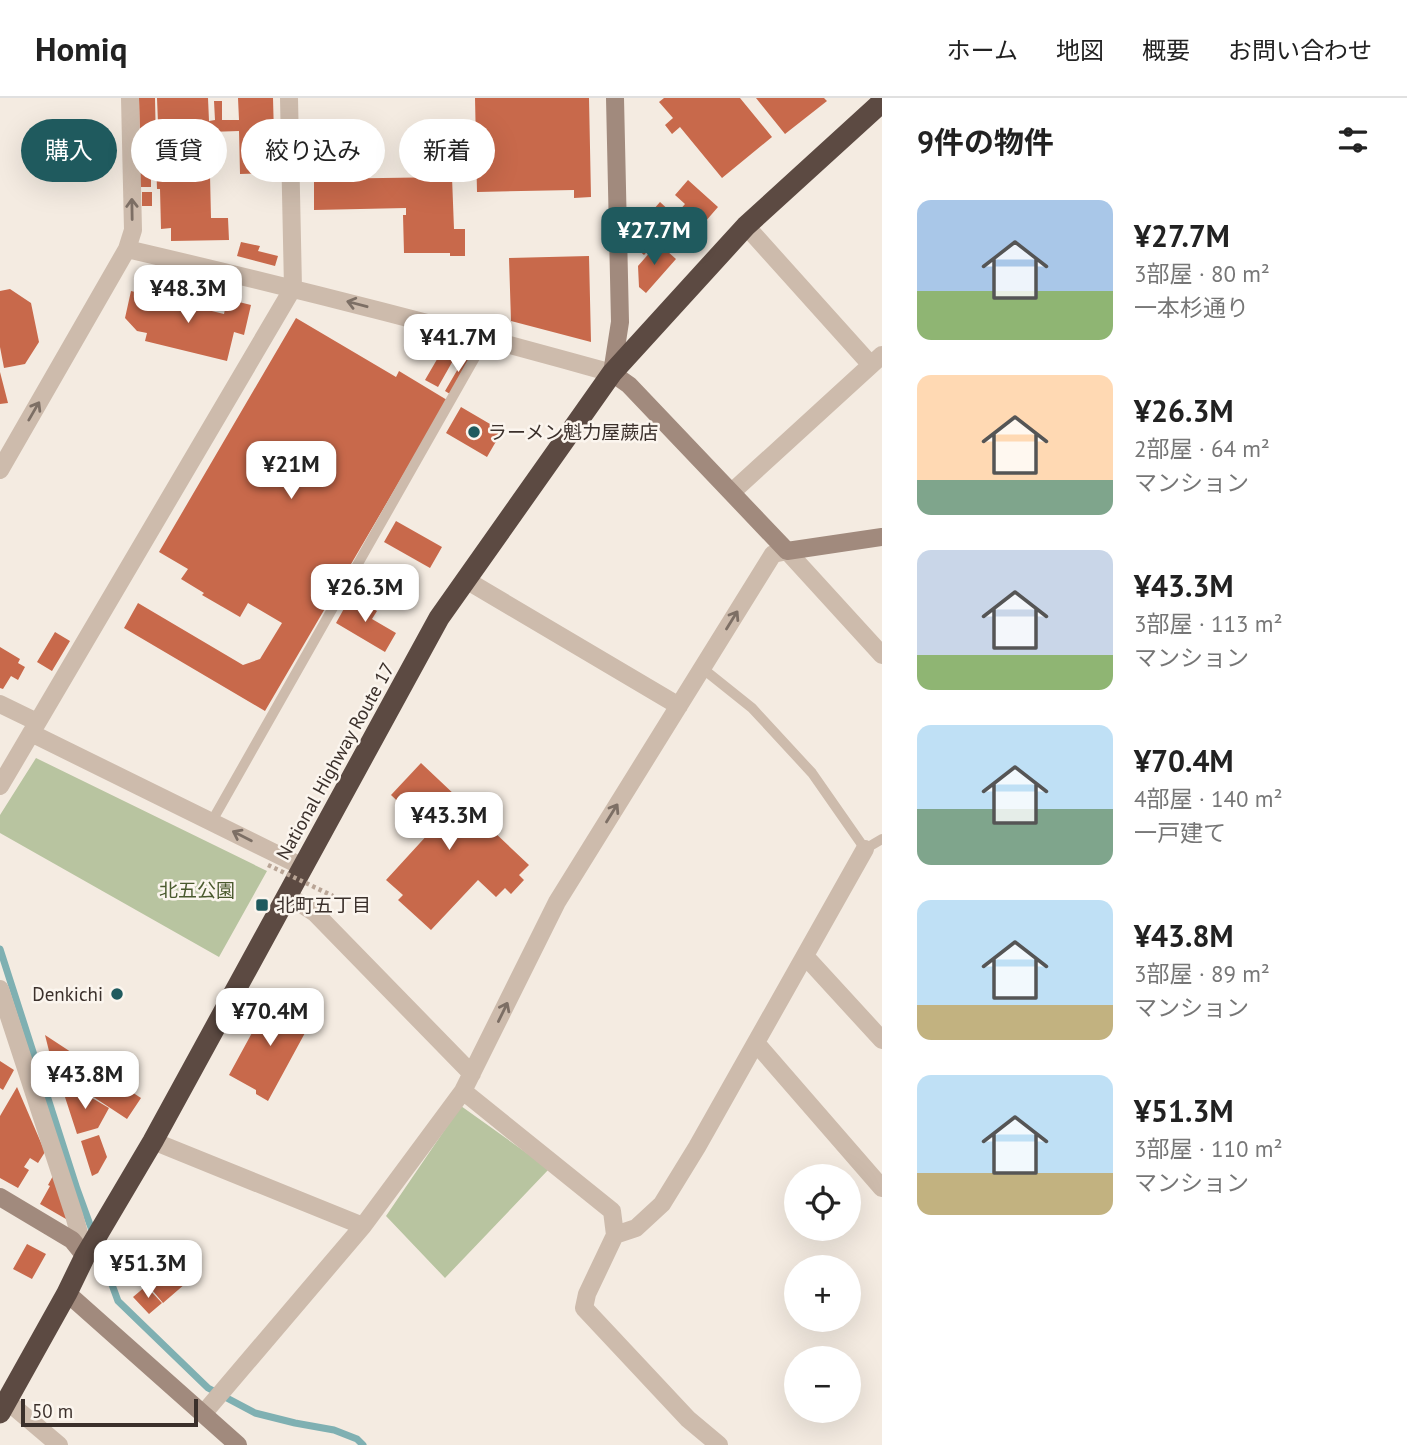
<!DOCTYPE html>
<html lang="ja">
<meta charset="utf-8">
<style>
:root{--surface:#fff;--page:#f2f2f2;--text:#222;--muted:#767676;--line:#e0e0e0;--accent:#1f5a5e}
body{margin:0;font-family:"PT Sans","Noto Sans JP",sans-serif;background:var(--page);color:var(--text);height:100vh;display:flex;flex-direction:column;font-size:26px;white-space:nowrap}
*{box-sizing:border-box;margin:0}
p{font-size:23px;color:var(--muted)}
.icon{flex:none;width:38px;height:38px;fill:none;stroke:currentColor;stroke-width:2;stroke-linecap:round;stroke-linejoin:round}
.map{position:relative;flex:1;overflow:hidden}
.drawer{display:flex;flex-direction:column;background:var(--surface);width:525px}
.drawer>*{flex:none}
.top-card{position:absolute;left:21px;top:21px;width:665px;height:63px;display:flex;gap:14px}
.tools{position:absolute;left:784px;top:1066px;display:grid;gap:14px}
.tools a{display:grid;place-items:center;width:77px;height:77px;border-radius:50%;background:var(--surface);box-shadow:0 7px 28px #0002;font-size:35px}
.scale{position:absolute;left:21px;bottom:18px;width:177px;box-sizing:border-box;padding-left:7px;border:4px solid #3b302b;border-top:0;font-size:19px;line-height:24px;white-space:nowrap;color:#3b302b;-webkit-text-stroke:5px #fbf5ee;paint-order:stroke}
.price{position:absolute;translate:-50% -60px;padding:0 16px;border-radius:14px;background:#fff;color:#222;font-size:23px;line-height:46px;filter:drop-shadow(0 2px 4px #0008)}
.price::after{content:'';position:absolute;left:50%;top:42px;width:21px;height:16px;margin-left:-10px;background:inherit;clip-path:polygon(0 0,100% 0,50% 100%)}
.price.on{background:var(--accent);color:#fff}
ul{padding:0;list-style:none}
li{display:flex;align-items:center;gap:21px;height:175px;padding:0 35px}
li span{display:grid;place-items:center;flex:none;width:196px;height:140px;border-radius:14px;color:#555}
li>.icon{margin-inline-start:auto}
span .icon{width:84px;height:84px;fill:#fffc;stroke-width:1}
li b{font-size:30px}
h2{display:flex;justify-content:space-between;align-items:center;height:84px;padding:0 35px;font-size:30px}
.chip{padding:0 24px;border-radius:32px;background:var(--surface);box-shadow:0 7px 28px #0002;font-size:24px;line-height:63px}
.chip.on{background:var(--accent);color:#fff}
header{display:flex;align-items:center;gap:42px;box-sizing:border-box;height:98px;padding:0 35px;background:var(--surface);border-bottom:2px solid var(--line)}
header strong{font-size:33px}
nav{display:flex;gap:38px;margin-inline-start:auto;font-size:24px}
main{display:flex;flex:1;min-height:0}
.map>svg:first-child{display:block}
.green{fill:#b8c4a0}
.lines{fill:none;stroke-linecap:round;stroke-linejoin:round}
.stream{stroke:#7fb0b2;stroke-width:7}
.building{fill:#c8694b}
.lane{stroke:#cdbbac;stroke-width:10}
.street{stroke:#cdbbac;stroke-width:18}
.secondary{stroke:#a18a7d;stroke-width:18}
.highway{stroke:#5c4a42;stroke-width:21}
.path-bridge{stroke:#b9a596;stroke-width:4.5;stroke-dasharray:3.5 3.5;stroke-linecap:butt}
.oneway{stroke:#7d6f65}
.poi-dot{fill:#1f5a5e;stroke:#fbf5ee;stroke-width:2.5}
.labels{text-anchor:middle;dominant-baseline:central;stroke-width:5;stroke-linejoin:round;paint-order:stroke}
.poi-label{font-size:19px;fill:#3b302b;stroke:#fbf5ee;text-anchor:start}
.street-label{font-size:19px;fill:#3b302b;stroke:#fbf5ee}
.park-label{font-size:19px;fill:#4a5a2e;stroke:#fbf5ee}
</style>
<header>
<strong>Homiq</strong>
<nav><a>ホーム</a><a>地図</a><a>概要</a><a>お問い合わせ</a></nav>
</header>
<main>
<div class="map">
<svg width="882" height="1347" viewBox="0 0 882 1347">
<rect width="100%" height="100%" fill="#f4ebe1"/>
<!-- green -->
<path class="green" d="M 36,660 L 267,773 L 219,859 L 0,735 L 0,717 Z
M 461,1008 L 549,1071 L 445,1180 L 386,1118 Z"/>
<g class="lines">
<!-- stream -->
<path class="stream" d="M 0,851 L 77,1091 L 93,1135
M 97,1146 L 118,1203 L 208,1290 L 255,1315 L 295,1325 L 334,1332 L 357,1341 L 363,1347"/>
</g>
<!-- building -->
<path class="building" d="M 139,0 L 155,0 L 156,48 L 140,48 Z
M 157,0 L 208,0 L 209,23 L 215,22 L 214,3 L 222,3 L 222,22 L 239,22 L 238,0 L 273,0 L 275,75 L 240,76 L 239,33 L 209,34 L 211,120 L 228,120 L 229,142 L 171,143 L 171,130 L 161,131 L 160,91 L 157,91 L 156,61 L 170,61 L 170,25 L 158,25 Z
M 475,0 L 589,0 L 591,99 L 574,100 L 574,92 L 477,94 Z
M 664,0 L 740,0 L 772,39 L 722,80 L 680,29 L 672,36 L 665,27 L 673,20 L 659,4 Z
M 756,0 L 824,0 L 827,3 L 785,36 Z
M 155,49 L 155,68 L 151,68 L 151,89 L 139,89 L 137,50 Z
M 452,79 L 454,131 L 465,131 L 465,158 L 450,158 L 450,155 L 404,155 L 403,117 L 406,117 L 406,110 L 314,112 L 314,81 Z
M 688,82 L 718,109 L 678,155 L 658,137 L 685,106 L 675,97 Z
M 142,94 L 152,94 L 152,108 L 142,108 Z
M 660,104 L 673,116 L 653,139 L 640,127 Z
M 646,136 L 656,144 L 644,157 L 637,151 L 639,149 L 637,146 Z
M 241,144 L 260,148 L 258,153 L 278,158 L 275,168 L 237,158 Z
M 658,145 L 676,161 L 646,195 L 639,189 L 638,168 Z
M 589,158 L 591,244 L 511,223 L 509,160 Z
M 10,191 L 31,205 L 39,244 L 25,266 L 4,270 L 0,249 L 0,193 Z
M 131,193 L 224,216 L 227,201 L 251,207 L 244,237 L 234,234 L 227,263 L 145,243 L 147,235 L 137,233 L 125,220 Z
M 296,220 L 396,279 L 399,273 L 447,302 L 265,613 L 124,530 L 138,505 L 243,567 L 260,561 L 282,525 L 248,505 L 240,519 L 202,497 L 204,495 L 181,481 L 188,471 L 159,454 Z
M 443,251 L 455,259 L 438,289 L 425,282 Z
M 466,257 L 471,260 L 450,296 L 445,293 Z
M 0,274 L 8,305 L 0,306 Z
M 461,309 L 502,333 L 487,359 L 446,335 Z
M 396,423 L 442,449 L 430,470 L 384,444 Z
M 351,498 L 377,513 L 372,521 L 396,535 L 385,554 L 336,525 Z
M 55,534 L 70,543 L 52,573 L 37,564 Z
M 0,549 L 20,561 L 18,565 L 25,569 L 18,582 L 11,578 L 3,591 L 0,590 Z
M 421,665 L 529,767 L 519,777 L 524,782 L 511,796 L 505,790 L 496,799 L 478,782 L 431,832 L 398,802 L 403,797 L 386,782 L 430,734 L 391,697 Z
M 271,900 L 312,922 L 268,1003 L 256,996 L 256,992 L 229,977 Z
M 45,937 L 141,1000 L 127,1021 L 54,973 Z
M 0,963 L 14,972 L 3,992 L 0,990 Z
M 17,989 L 45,1054 L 38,1065 L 30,1060 L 24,1069 L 29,1072 L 18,1090 L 0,1080 L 0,1018 Z
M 75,990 L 109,1010 L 98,1030 L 77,1036 L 63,993 Z
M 99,1037 L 107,1059 L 98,1075 L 92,1078 L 81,1043 Z
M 54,1076 L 68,1116 L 66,1121 L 40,1106 L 50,1088 L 48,1087 Z
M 27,1146 L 46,1156 L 32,1181 L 13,1171 Z
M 157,1149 L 163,1156 L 169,1151 L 193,1179 L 163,1205 L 133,1169 Z
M 146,1188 L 162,1205 L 149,1216 L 133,1199 Z"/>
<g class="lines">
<!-- lane -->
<path class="lane" d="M 702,570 L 752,610 L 812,675 L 865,751 L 882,741
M 212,723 L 486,240"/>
<!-- street -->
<path class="street" d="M 746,128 L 871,267
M 127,151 C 290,189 451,230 612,275
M 0,372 L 127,151 L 133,132 L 130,0
M 732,394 L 882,257
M 466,482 L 679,608
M 0,606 L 37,624
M 31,635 L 303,769
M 0,688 L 293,190 L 289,0
M 287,797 L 315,815 L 472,976
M 805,858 L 882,942
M 0,891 L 74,1117 L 85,1157
M 756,945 L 882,1090
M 463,993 L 612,1113 L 615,1137 L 587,1196 L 584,1210 L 688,1321 L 719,1347
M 153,1043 L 363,1128
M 615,1137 L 636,1130 L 662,1106 L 697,1049 L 865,751
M 7,1303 L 59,1347
M 203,1316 L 363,1128 L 463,993 L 557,804 L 773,456 L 787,453 L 882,557"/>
<!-- secondary -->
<path class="secondary" d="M 615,0 L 620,224 L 612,275 L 629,287 L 787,453 L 882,439
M 0,1099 L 72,1142 L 85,1158
M 67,1195 L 238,1347"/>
<!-- highway -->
<path class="highway" d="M 0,1315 L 67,1195 L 85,1158 L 153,1043 L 439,520 L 612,275 L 746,128 L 882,4"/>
<!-- path-bridge -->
<path class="path-bridge" d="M 268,767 L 333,798"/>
</g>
<!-- one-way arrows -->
<defs><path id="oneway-shaft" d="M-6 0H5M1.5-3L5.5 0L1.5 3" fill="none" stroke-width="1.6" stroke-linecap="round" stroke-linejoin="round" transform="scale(1.75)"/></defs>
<g class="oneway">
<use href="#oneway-shaft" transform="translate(132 111) rotate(-91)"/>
<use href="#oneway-shaft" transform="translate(357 206) rotate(-165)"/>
<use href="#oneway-shaft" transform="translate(34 313) rotate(-60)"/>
<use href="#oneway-shaft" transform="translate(732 522) rotate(-58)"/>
<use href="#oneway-shaft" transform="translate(612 715) rotate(-58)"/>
<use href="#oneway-shaft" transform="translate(242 738) rotate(-153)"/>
<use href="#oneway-shaft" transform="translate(503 914) rotate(-64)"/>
</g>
<!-- markers -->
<g class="poi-dot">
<circle cx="474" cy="334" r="7"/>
<rect x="255" y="800" width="14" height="14" rx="3.5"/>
<circle cx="117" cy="896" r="7"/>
</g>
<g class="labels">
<!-- poi labels -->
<g class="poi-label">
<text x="488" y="334">ラーメン魁力屋蕨店</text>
<text x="276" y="807">北町五丁目</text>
<text x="103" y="896" text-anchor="end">Denkichi</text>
</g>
<!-- street labels -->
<g class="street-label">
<text transform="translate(335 663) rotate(-61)">National Highway Route 17</text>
</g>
<!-- park labels -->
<g class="park-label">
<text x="197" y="792">北五公園</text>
</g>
</g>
</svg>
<div class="tools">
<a><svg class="icon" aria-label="locate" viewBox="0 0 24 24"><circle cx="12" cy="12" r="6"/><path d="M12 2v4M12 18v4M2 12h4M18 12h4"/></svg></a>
<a>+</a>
<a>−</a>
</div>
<div class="scale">50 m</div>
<b class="price on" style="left:654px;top:169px">¥27.7M</b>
<b class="price" style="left:188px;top:227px">¥48.3M</b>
<b class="price" style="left:458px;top:276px">¥41.7M</b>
<b class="price" style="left:291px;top:403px">¥21M</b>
<b class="price" style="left:365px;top:526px">¥26.3M</b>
<b class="price" style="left:449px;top:754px">¥43.3M</b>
<b class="price" style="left:270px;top:950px">¥70.4M</b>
<b class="price" style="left:85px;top:1013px">¥43.8M</b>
<b class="price" style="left:148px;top:1202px">¥51.3M</b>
<div class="top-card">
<a class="chip on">購入</a>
<a class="chip">賃貸</a>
<a class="chip">絞り込み</a>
<a class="chip">新着</a>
</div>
</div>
<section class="drawer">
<h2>9件の物件<svg class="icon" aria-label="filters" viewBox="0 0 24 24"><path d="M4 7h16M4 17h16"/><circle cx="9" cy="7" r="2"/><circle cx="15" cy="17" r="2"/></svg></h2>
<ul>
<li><span style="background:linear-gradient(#a9c7e8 65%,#8fb573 0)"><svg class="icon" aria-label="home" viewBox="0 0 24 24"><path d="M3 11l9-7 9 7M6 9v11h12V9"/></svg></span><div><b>¥27.7M</b><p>3部屋 · 80 m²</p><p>一本杉通り</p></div></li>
<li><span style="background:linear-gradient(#ffd9b3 75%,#7fa58c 0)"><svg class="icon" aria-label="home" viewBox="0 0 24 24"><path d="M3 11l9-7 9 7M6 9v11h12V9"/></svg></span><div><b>¥26.3M</b><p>2部屋 · 64 m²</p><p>マンション</p></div></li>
<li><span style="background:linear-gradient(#c9d6e8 75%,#8fb573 0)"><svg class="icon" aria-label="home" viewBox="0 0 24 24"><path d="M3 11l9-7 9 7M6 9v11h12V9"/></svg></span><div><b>¥43.3M</b><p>3部屋 · 113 m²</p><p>マンション</p></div></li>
<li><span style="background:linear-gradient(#bfe0f5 60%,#7fa58c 0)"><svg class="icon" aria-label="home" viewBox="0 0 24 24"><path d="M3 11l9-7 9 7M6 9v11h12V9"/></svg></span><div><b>¥70.4M</b><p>4部屋 · 140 m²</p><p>一戸建て</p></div></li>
<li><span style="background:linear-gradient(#bfe0f5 75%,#c2b280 0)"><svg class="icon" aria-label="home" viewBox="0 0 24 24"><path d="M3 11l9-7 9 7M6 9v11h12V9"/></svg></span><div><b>¥43.8M</b><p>3部屋 · 89 m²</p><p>マンション</p></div></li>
<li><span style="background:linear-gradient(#bfe0f5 70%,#c2b280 0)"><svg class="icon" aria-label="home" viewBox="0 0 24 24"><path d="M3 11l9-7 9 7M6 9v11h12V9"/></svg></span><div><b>¥51.3M</b><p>3部屋 · 110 m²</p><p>マンション</p></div></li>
</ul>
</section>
</main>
